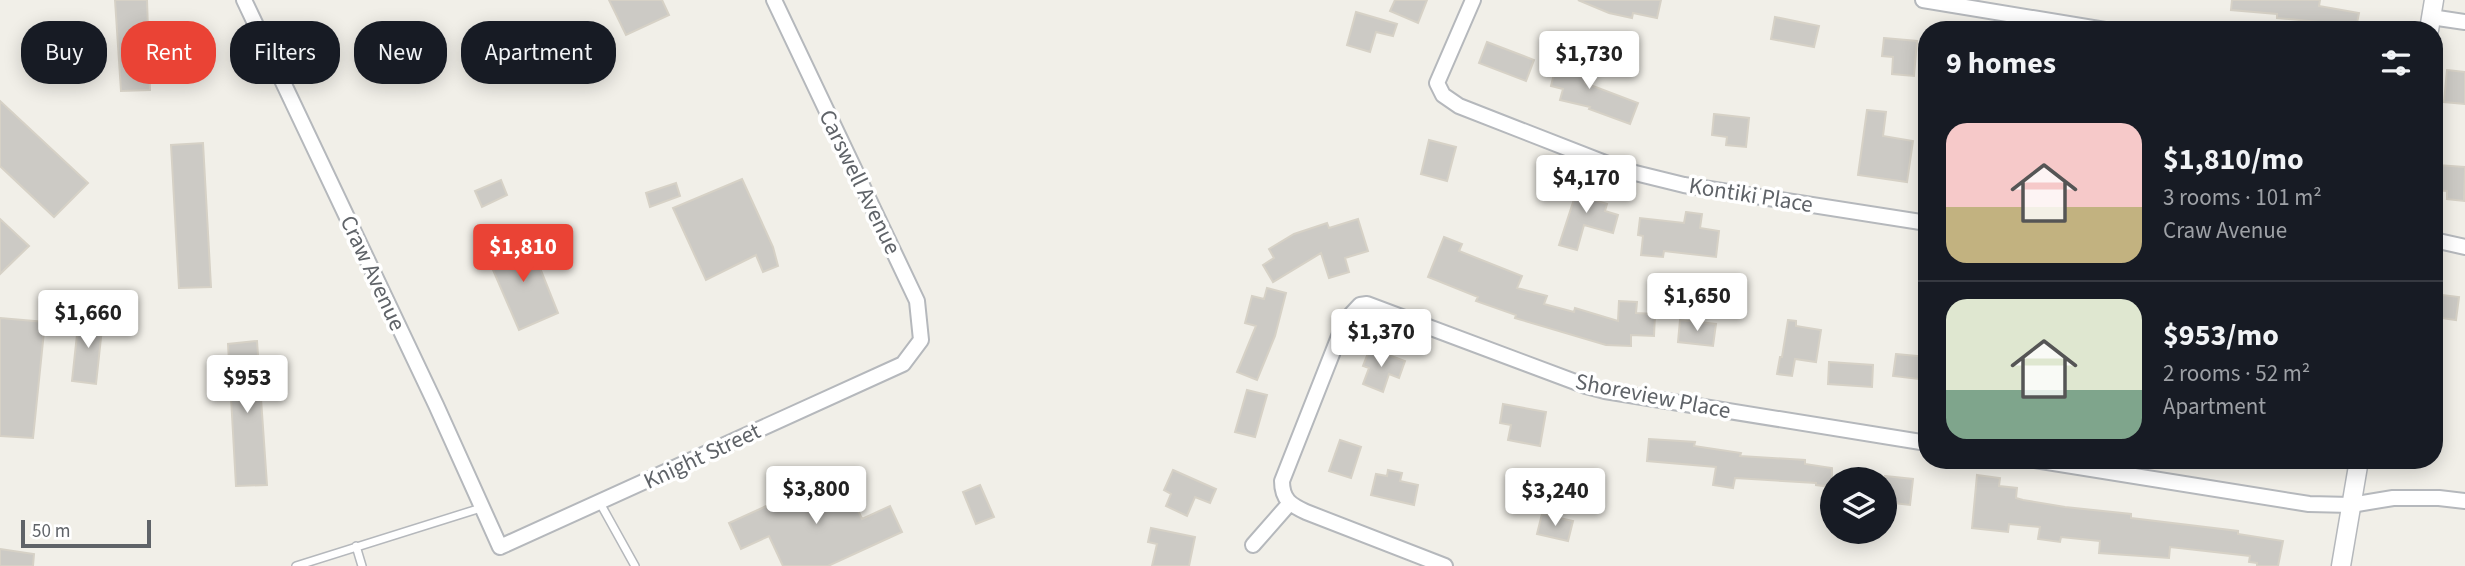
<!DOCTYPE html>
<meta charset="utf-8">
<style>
:root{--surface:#171b24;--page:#242831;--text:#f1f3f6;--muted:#9ea1a6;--line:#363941;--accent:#ea4335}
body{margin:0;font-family:"Source Sans 3",sans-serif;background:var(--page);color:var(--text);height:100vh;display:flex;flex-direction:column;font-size:26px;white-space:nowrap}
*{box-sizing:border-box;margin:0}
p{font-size:23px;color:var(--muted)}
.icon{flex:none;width:38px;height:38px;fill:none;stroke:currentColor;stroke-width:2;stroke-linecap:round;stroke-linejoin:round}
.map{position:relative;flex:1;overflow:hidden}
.panel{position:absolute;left:1918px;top:21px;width:525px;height:448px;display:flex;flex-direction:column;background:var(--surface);border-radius:28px;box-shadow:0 4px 18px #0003}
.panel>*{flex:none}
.banner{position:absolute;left:21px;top:21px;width:665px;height:63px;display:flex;gap:14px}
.fabs{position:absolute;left:1820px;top:467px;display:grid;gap:14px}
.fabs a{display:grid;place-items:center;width:77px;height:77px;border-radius:50%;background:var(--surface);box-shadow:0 4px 18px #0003;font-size:35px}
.scale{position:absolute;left:21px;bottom:18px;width:130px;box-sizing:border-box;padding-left:7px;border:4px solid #5f6368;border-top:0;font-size:19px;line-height:24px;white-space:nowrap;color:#5f6368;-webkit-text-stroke:5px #fff;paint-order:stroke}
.price{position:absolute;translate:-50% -60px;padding:0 16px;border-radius:7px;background:#fff;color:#222;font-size:23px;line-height:46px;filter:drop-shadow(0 2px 4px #0008)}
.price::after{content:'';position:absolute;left:50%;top:42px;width:21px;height:16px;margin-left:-10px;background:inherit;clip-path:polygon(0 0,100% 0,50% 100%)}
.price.active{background:var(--accent);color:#fff}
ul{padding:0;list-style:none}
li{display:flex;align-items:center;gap:21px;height:175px;padding:0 28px}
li+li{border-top:2px solid var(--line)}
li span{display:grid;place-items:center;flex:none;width:196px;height:140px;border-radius:21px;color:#555}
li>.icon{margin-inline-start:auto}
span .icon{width:84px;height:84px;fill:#fffc;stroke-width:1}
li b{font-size:30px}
h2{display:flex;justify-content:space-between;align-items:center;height:84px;padding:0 28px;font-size:30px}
.tag{padding:0 24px;border-radius:28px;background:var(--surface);box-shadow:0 4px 18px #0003;font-size:24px;line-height:63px}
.tag.active{background:var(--accent);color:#fff}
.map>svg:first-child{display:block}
.building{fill:#cccac5;stroke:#d6d1c6;stroke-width:2}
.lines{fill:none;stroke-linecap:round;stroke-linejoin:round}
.service-casing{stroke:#b5b8bc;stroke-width:10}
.minor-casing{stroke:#b5b8bc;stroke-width:18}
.tertiary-casing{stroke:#b5b8bc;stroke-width:21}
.service{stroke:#fff;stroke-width:7}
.minor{stroke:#fff;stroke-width:14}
.tertiary{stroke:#fff;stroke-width:18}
.labels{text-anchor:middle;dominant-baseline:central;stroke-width:7;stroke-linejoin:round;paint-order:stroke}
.street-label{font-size:23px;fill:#5f6368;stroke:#fff}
</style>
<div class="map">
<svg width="2465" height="566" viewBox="0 0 2465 566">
<rect width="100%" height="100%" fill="#f1efe8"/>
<!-- building -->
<path class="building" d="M 115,0 L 147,0 L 150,90 L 121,91 Z
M 609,0 L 662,0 L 669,15 L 626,35 Z
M 1395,0 L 1427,0 L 1418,23 L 1390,11 Z
M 1578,0 L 1661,0 L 1657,18 L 1633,13 L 1632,18 L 1609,13 Z
M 2232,0 L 2320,0 L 2319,6 L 2359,13 L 2356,28 L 2340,24 L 2277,18 L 2277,14 L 2231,10 Z
M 1356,12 L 1397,24 L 1393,36 L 1376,32 L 1370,52 L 1347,45 Z
M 1775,17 L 1819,26 L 1814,47 L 1771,39 Z
M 1884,38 L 1917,41 L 1914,76 L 1892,74 L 1893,57 L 1882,56 Z
M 1487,42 L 1534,60 L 1526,81 L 1479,63 Z
M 1561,45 L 1566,46 L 1566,60 L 1584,64 L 1581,77 L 1587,78 L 1585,83 L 1638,103 L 1630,124 L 1589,109 L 1590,107 L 1560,100 L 1563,89 L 1551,86 Z
M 2447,70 L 2465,72 L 2465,104 L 2444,102 Z
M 0,101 L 88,183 L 54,217 L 0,166 Z
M 1867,110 L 1886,112 L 1883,136 L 1913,141 L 1907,182 L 1858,175 Z
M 1714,114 L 1749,118 L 1746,147 L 1726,145 L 1727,137 L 1712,135 Z
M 1429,140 L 1456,147 L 1447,181 L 1421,174 Z
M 203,143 L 211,287 L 179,288 L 171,145 Z
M 2437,165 L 2465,167 L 2464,201 L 2447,199 L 2447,191 L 2435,190 Z
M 1581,178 L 1599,183 L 1594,200 L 1607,204 L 1605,211 L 1618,215 L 1613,233 L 1584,225 L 1577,250 L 1559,245 Z
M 742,179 L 773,247 L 778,266 L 763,272 L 756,255 L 706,280 L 673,208 Z
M 501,180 L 507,195 L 482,207 L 475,191 Z
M 676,183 L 680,196 L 650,207 L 646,193 Z
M 1686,212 L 1702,214 L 1700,228 L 1719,231 L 1716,257 L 1664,251 L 1663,257 L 1641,255 L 1643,236 L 1638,235 L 1640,218 L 1684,223 Z
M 0,219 L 29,246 L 0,274 Z
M 1358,219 L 1368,251 L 1345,258 L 1349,272 L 1329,278 L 1321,253 L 1273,282 L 1263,265 L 1274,258 L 1269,249 L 1294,234 L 1327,223 L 1329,228 Z
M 1444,237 L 1462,244 L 1459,251 L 1522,276 L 1517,288 L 1547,296 L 1544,304 L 1574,312 L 1575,308 L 1618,321 L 1619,301 L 1637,302 L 1636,313 L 1655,314 L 1654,336 L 1631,335 L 1631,346 L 1606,345 L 1515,318 L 1516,315 L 1476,301 L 1478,297 L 1428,277 Z
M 528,238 L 558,313 L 519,330 L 487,256 Z
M 1267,288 L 1286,293 L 1275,336 L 1257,380 L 1237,372 L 1256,326 L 1245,323 L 1252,296 L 1264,299 Z
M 2434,294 L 2459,297 L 2456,320 L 2434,317 Z
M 79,316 L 103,319 L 96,384 L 72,381 Z
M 0,318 L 45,322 L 33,438 L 0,436 Z
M 1680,320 L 1716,324 L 1713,346 L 1678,342 Z
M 1788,320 L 1796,321 L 1796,326 L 1821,330 L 1816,362 L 1795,359 L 1792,376 L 1777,374 L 1780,357 L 1782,357 Z
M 257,341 L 267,485 L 236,486 L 228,344 Z
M 1370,348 L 1405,361 L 1399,378 L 1389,374 L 1383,392 L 1363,384 L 1369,368 L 1363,366 Z
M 1896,354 L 1927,357 L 1927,380 L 1893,376 Z
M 1829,362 L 1873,365 L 1872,387 L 1828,384 Z
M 1247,390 L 1267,395 L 1255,437 L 1235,432 Z
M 1503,404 L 1546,412 L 1540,446 L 1508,440 L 1511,425 L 1500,423 Z
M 1649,439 L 1695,442 L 1694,446 L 1741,453 L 1740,456 L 1805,460 L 1805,464 L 1832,468 L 1832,487 L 1816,485 L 1816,483 L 1735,478 L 1733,488 L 1713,485 L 1716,467 L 1647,461 Z
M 1340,440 L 1361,447 L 1351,478 L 1329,471 Z
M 1173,470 L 1216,489 L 1210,503 L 1195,497 L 1187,516 L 1166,506 L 1171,494 L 1164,490 Z
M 1388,470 L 1402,473 L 1400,481 L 1418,485 L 1414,505 L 1371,495 L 1376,474 L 1387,476 Z
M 841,472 L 862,519 L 890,506 L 902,532 L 828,566 L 783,566 L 769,536 L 741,549 L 729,523 Z
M 1977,475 L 2000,478 L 1999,486 L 2017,488 L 2016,498 L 2023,500 L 2065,507 L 2131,514 L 2131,518 L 2238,531 L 2238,534 L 2283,541 L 2278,566 L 2257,566 L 2257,563 L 2249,562 L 2250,556 L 2170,547 L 2169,558 L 2099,553 L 2100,541 L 2061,537 L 2060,542 L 2038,539 L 2040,527 L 2009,524 L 2008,532 L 1972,528 Z
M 1885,476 L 1913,479 L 1910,505 L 1885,502 Z
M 980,485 L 994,517 L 976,524 L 963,492 Z
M 1542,514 L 1573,521 L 1568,541 L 1537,534 Z
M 1151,528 L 1195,537 L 1189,566 L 1152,566 L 1157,544 L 1148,542 Z
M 0,549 L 34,554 L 33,566 L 0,566 Z"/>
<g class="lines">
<!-- service casing -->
<g class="service-casing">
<path id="service" d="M 600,503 L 635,566
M 356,546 L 362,566
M 296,566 L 481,508"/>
</g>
<!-- minor casing -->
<g class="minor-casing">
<path id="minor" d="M 244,0 L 436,405 L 500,547 L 903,364 L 921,340 L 917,301 L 774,0
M 1473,0 L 1437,83 L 1443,95 L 1459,106 L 1623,170 L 1684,185 L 1927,223
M 1923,0 L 2105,30
M 2431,17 L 2465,22
M 2434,240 L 2465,247
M 2035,460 L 2309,504 L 2351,505 L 2393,498 L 2439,498 L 2465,501
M 1253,545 L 1289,504
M 1445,566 L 1306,512 C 1291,505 1282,500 1282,481 L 1345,321 L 1360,305 L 1367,304 L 1586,386 L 1605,391 L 1927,443"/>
</g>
<!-- tertiary casing -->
<g class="tertiary-casing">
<path id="tertiary" d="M 2429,30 L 2434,0
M 2341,566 L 2359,460"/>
</g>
<!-- service -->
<use href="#service" class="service"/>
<!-- minor -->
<use href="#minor" class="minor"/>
<!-- tertiary -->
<use href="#tertiary" class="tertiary"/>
</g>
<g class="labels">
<!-- street labels -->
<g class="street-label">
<text transform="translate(860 182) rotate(64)">Carswell Avenue</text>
<text transform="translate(1751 195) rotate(9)">Kontiki Place</text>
<text transform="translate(373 273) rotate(65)">Craw Avenue</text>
<text transform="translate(1653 396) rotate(11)">Shoreview Place</text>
<text transform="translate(702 456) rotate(-25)">Knight Street</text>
</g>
</g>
</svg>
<div class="fabs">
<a><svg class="icon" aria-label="layers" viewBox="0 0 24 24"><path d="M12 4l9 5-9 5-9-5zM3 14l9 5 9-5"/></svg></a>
</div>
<div class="scale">50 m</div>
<b class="price" style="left:1589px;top:91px">$1,730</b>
<b class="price" style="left:1586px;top:215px">$4,170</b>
<b class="price active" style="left:523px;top:284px">$1,810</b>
<b class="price" style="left:1697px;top:333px">$1,650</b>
<b class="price" style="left:88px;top:350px">$1,660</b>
<b class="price" style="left:1381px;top:369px">$1,370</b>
<b class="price" style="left:247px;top:415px">$953</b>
<b class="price" style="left:816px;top:526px">$3,800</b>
<b class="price" style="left:1555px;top:528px">$3,240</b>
<div class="banner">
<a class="tag">Buy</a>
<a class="tag active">Rent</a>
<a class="tag">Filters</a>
<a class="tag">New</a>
<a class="tag">Apartment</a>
</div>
<section class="panel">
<h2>9 homes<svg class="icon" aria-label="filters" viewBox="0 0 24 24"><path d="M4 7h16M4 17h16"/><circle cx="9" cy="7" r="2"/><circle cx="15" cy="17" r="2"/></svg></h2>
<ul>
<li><span style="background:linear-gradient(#f6c9c9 60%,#c2b280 0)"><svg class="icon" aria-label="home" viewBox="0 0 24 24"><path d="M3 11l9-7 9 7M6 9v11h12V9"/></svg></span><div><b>$1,810/mo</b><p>3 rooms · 101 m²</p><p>Craw Avenue</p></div></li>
<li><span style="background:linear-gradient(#dfe7d0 65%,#7fa58c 0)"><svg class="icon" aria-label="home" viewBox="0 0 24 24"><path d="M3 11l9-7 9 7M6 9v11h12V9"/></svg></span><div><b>$953/mo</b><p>2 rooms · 52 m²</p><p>Apartment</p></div></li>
</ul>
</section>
</div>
